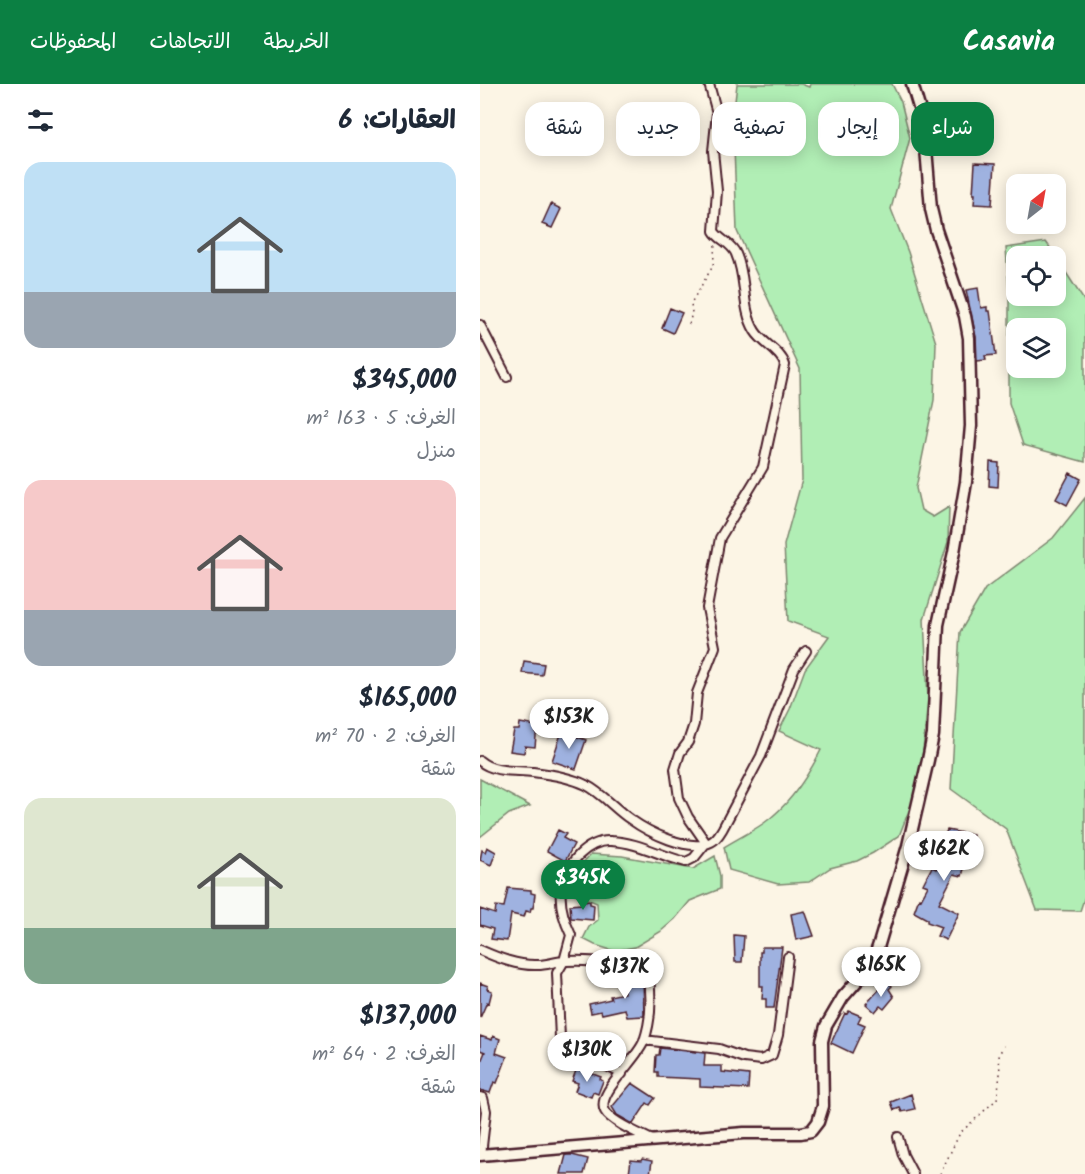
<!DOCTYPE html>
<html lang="ar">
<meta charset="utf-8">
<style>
:root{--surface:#fff;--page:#f2f2f3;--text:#1f2937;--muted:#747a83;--accent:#0b8043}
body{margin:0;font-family:Kalam,"Playpen Sans Arabic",sans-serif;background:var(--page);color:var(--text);direction:rtl;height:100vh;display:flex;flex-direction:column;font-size:22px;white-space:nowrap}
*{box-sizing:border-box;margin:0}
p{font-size:20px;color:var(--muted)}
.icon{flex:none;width:33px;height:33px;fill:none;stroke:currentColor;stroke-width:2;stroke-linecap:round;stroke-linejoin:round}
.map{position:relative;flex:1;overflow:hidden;direction:ltr}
.panel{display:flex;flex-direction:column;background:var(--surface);width:480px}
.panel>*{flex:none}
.banner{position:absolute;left:18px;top:18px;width:496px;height:54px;direction:rtl;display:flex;gap:12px}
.needle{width:39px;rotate:31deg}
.controls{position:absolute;left:526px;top:90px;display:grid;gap:12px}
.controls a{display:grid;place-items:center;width:60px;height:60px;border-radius:12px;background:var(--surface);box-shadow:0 3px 15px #0003;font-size:30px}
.price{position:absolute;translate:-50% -51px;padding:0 14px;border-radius:21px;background:#fff;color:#222;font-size:20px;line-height:39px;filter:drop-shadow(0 2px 3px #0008)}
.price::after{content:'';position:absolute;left:50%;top:36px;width:18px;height:14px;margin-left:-9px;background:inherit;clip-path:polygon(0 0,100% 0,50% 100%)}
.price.current{background:var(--accent);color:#fff}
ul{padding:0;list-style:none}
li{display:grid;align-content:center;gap:12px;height:318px;padding:0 24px}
li span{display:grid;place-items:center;height:186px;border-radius:18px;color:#555}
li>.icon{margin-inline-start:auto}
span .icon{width:108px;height:108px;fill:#fffc;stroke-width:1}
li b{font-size:26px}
h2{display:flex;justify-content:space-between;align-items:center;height:72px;padding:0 24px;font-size:26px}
.tag{padding:0 21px;border-radius:18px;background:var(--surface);box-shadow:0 3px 15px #0003;font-size:21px;line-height:54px}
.tag.current{background:var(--accent);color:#fff}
header{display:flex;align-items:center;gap:36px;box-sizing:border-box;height:84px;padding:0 30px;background:var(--accent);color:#fff}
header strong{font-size:28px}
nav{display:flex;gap:33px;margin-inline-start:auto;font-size:21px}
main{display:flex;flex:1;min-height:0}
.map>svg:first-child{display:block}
.green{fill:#b1eeb5;stroke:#7e8670;stroke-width:1.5;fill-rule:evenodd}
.building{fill:#9fb2e0;stroke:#4a1f2b;stroke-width:1.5}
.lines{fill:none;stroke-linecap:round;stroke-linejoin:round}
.street-casing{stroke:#4a1f2b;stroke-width:12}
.secondary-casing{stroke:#4a1f2b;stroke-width:15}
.path{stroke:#4a1f2b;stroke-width:1.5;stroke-dasharray:1.5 4.5;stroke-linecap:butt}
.street{stroke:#fcf5e5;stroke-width:8}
.secondary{stroke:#fcf5e5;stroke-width:10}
</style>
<header>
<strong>Casavia</strong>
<nav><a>الخريطة</a><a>الاتجاهات</a><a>المحفوظات</a></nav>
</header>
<main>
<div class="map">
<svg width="605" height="1090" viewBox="0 0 605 1090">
<rect width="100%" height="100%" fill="#fcf5e5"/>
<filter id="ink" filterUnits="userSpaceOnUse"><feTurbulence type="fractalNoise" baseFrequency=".0167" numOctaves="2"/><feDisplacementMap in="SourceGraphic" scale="12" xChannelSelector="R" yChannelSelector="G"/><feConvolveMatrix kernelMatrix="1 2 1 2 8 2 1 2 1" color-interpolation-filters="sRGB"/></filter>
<g filter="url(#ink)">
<!-- green -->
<path class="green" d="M 257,0 L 321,0 L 329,3 L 330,0 L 412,0 L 421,18 L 430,54 L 411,125 L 428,168 L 456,259 L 454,316 L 436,404 L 441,426 L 453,433 L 469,423 L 468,458 L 444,535 L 448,614 L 443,667 L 433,716 L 419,752 L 393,769 L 377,777 L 350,784 L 329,798 L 298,800 L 249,786 L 244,763 C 257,755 271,748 284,739 C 308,722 328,692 341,666 L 299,647 L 310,625 L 325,585 L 349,552 L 308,537 L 304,461 L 322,396 L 320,285 L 257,147 L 253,35 Z
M 566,158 L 576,172 L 537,172 L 537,212 L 576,212 L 576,173 L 605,218 L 605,378 L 543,361 L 529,319 L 529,208 L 526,164 ZM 576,244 L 576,284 L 537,284 L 537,244 Z
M 605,414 L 605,812 L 600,827 L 557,826 L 526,745 L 471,705 L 480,548 L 505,505 L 573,454 Z
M 0,695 L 50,722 L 29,730 L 0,753 Z
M 111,770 L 142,772 L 213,785 L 235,772 L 240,792 L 240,805 L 210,817 L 195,835 L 180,848 L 155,863 L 134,867 L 115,861 L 103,855 L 109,843 L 118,836 L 117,819 L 95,810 L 96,786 Z"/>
<!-- building -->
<path class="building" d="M 495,79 L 515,80 L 512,121 L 494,120 L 495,110 L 493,110 Z
M 71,120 L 81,125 L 72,144 L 62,140 Z
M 498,204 L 501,224 L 507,223 L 507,227 L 510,227 L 516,271 L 505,272 L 506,276 L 497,277 L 496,253 L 486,206 Z
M 190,224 L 202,229 L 193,249 L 182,244 Z
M 510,378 L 519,379 L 518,403 L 509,402 Z
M 590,389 L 601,395 L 587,421 L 576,415 Z
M 44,577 L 64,580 L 62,591 L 42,589 Z
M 40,639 L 57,642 L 55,663 L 45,662 L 44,669 L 30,667 L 34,646 L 39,646 Z
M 82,647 L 106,656 L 96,685 L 72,677 Z
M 78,746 L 86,750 L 83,754 L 94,760 L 85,777 L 67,767 Z
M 467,746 L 493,751 L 482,792 L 474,790 L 459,819 L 479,829 L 466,856 L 457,852 L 461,843 L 447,838 L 447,835 L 434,828 L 439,814 L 441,815 L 448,802 L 443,800 L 447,792 L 452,783 L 456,785 L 462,763 L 460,762 Z
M 7,763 L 16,768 L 11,781 L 0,776 L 2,766 L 5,768 Z
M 28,804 L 51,806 L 51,809 L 55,810 L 53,824 L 51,824 L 50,828 L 46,827 L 44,833 L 31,830 L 27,857 L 11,855 L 13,845 L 0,841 L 0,825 L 15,830 L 16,822 L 24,823 Z
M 101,816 L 110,817 L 110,820 L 114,821 L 113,836 L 91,834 L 90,821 L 101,820 Z
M 325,827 L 334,852 L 316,856 L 311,830 Z
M 254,851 L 264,852 L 262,878 L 255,878 Z
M 282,863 L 302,863 L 294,924 L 286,924 L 286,915 L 282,915 L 283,902 L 280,902 L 280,868 L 282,868 Z
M 151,890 L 163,893 L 164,932 L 147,933 L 145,925 L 122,930 L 121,927 L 111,929 L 109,920 L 131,915 L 130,912 L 144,909 L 143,896 L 152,895 Z
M 407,897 L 412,902 L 409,905 L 414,913 L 404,925 L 400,922 L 395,928 L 386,920 Z
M 0,899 L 8,902 L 7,905 L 12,907 L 9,919 L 7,918 L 0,934 Z
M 369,927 L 381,932 L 378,938 L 385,941 L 372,969 L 351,959 L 365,929 L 367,930 Z
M 0,952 L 12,956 L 13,952 L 20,955 L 16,969 L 27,973 L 17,999 L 14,998 L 10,1009 L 0,1006 L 0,980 L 5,968 L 0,966 Z
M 180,964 L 225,969 L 224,982 L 242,982 L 242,988 L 269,991 L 268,1005 L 220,1003 L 220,995 L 178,993 L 178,988 L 175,988 L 176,971 L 179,971 Z
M 97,984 L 121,993 L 120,995 L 123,997 L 118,1010 L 113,1008 L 111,1013 L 95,1007 L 98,999 L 92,997 Z
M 152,999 L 175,1014 L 170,1021 L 167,1019 L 153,1040 L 137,1031 L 132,1023 Z
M 431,1010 L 435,1025 L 422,1028 L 420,1024 L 414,1026 L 411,1018 Z
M 86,1071 L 92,1071 L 108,1075 L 104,1090 L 81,1090 Z
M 162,1075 L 172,1077 L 170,1090 L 149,1090 L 151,1076 L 161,1077 Z"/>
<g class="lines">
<!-- street casing -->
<g class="street-casing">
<path id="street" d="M 0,241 L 27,293
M 0,677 C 14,689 35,686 53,688 C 69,690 92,694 106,701 C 122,709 135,725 150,735 C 168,748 209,769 231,758 C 237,755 240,749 243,744 L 281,672 L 314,585 L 326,567
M 0,866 C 18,874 38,882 58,881 C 67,881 76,877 86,877 C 112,876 143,879 168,888 C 172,912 172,934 164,957 C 157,976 115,1010 125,1027 C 131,1038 160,1050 172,1056
M 164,956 L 239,965 L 264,974 L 281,976 L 292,971 L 298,951 L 308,873
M 142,990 L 83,959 L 80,954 L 77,889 L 84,877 L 91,851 C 77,822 75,796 99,771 C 107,763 119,756 131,757 C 158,758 180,772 206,778 L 214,774 L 226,759 L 208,733 L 199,714 L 195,685 L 200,669 L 208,658 L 214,640 L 217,609 L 235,563 L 227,524 L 240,454 L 283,383 L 305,281 C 301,267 283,260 275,247 C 261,224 267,194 256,170 C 252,159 239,156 234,147 L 237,107 L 233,67 L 237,29 L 229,0
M 0,1013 L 3,1014 L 6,1027 L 1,1071
M 418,1053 L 423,1071 L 433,1090"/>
</g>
<!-- secondary casing -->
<g class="secondary-casing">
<path id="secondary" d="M 0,1071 L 264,1049 L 321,1049 L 331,1047 L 338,1038 L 343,1022 L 342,957 L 346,942 L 363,913 L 392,880 L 399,860 L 428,762 L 448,676 L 453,651 L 458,541 L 474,468 L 486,398 L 491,342 L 489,254 L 485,232 L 456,146 L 451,125 L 444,40 L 432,0"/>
</g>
<!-- path -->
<path class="path" d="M 209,240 L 212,229 L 211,219 L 233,182 L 235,160
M 460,1090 L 480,1049 L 517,1015 L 520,990 L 519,970 L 524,962"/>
<!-- street -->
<use href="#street" class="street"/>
<!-- secondary -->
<use href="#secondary" class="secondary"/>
</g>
</g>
</svg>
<div class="controls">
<a><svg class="needle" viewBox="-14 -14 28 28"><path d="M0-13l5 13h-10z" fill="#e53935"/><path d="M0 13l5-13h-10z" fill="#747a83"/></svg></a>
<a><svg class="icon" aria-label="locate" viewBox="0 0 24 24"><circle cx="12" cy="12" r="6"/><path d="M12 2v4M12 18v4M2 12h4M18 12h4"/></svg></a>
<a><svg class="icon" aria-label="layers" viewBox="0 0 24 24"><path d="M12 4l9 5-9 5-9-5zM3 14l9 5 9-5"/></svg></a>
</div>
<b class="price" style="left:89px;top:666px">$153K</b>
<b class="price" style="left:464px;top:798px">$162K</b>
<b class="price current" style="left:103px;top:827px">$345K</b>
<b class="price" style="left:401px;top:914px">$165K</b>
<b class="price" style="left:145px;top:916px">$137K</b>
<b class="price" style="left:107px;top:999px">$130K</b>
<div class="banner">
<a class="tag current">شراء</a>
<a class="tag">إيجار</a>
<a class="tag">تصفية</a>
<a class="tag">جديد</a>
<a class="tag">شقة</a>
</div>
</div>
<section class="panel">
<h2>العقارات: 6<svg class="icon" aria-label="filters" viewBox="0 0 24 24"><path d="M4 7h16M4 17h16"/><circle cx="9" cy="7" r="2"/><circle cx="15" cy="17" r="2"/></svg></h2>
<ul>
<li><span style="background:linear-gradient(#bfe0f5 70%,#9aa5b1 0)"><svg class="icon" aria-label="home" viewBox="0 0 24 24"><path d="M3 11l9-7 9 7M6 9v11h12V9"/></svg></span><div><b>$345,000</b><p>الغرف: 5 · 163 m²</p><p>منزل</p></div></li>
<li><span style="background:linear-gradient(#f6c9c9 70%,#9aa5b1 0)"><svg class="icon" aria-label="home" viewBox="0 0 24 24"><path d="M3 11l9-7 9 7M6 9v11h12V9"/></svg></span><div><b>$165,000</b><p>الغرف: 2 · 70 m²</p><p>شقة</p></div></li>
<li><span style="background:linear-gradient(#dfe7d0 70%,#7fa58c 0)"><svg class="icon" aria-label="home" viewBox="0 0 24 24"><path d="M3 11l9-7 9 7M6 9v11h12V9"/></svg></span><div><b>$137,000</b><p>الغرف: 2 · 64 m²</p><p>شقة</p></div></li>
</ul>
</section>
</main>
